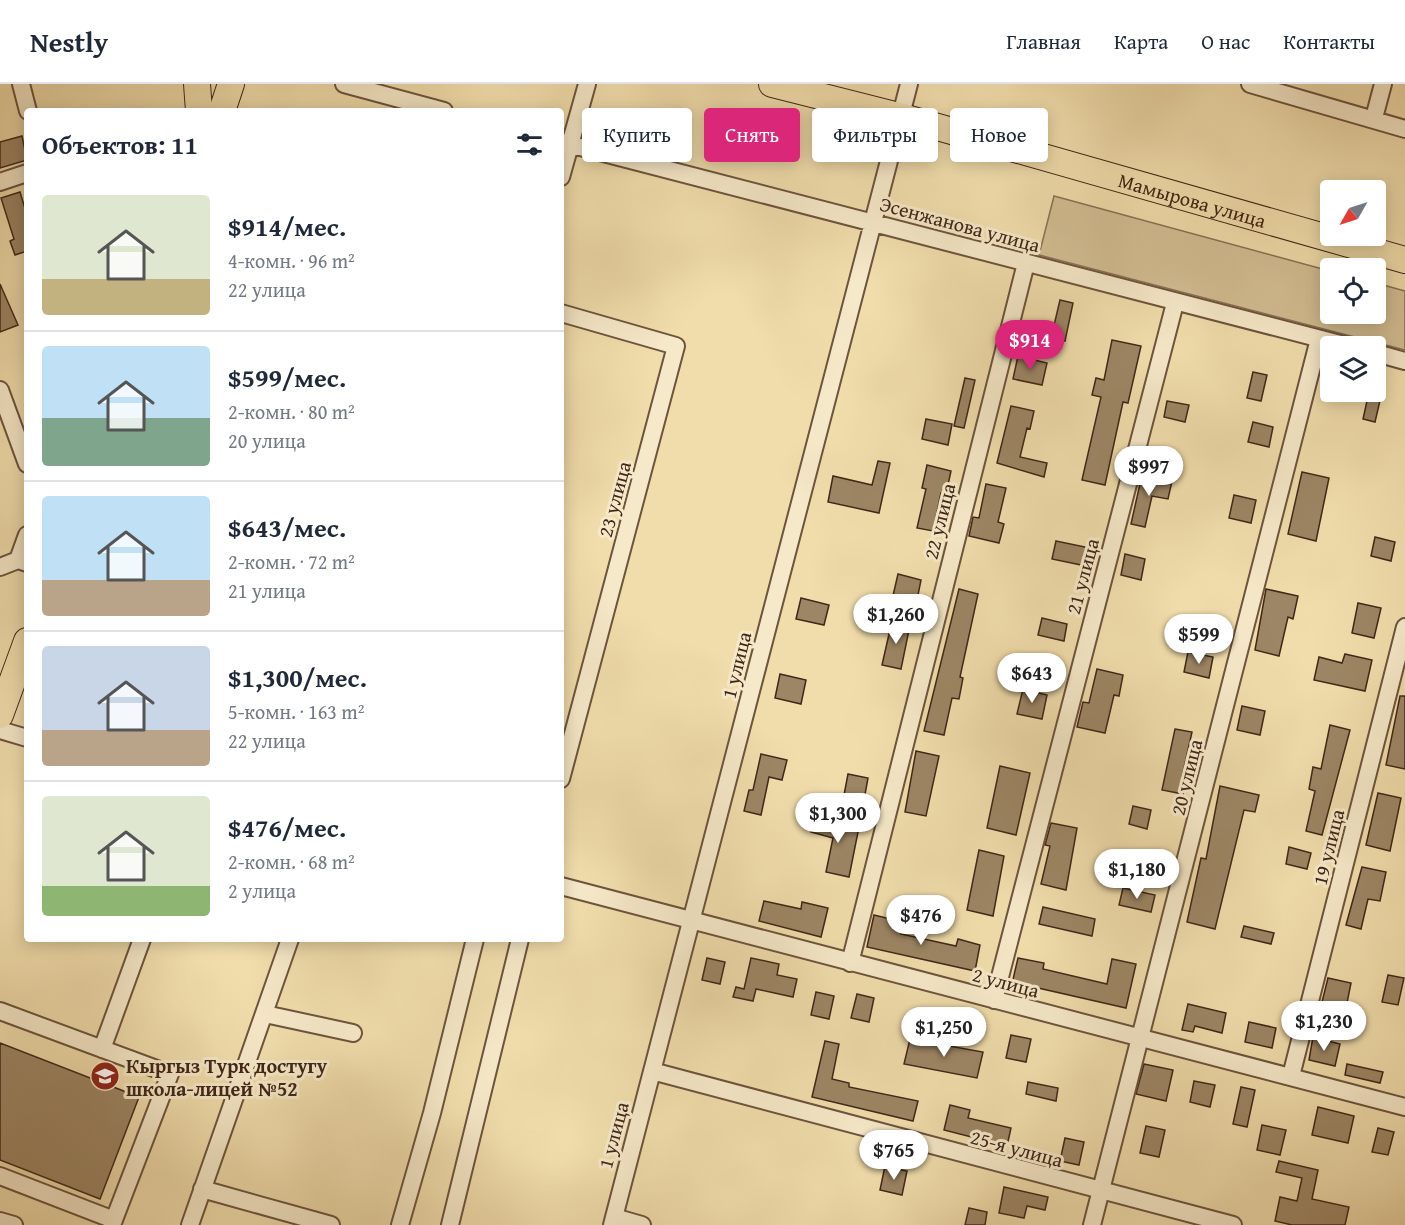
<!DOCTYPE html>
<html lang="ru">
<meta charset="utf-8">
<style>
:root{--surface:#fff;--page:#f6f6f7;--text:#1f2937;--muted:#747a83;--line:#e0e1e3;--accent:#db2777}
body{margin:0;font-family:"Gentium Book Plus",serif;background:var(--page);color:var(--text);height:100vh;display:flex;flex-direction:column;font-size:22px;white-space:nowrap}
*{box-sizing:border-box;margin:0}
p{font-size:20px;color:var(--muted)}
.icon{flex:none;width:33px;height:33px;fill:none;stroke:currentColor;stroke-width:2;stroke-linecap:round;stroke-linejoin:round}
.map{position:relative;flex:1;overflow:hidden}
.sheet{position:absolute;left:24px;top:24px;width:540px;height:834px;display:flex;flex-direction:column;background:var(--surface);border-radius:6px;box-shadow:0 3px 15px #0003}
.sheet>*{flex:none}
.hud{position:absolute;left:582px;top:24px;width:570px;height:54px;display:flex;gap:12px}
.needle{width:39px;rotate:231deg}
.controls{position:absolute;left:1320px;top:96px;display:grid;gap:12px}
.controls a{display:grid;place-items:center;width:66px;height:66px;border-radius:6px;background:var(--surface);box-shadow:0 3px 15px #0003;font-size:30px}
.price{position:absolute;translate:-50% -51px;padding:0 14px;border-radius:21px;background:#fff;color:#222;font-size:20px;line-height:39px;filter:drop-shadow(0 2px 3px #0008)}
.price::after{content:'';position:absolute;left:50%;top:36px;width:18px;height:14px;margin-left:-9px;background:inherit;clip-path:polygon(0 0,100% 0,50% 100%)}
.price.active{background:var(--accent);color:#fff}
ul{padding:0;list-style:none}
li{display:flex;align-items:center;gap:18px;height:150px;padding:0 18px}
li+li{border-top:2px solid var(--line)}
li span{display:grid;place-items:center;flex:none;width:168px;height:120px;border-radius:6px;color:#555}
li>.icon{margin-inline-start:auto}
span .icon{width:72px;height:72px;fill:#fffc;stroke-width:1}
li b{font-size:26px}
h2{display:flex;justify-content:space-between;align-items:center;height:72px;padding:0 18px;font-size:26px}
.tag{padding:0 21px;border-radius:6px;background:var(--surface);box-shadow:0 3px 15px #0003;font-size:21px;line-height:54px}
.tag.active{background:var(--accent);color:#fff}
header{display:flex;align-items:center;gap:36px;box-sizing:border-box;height:84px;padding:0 30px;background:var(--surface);border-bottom:2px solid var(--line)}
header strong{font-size:28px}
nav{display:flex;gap:33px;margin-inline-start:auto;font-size:21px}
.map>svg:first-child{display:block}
.green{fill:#d3be93;stroke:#8a7256;stroke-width:1.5}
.building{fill:#9d8665;stroke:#412718;stroke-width:1.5}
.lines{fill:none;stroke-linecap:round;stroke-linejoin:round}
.minor-casing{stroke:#6d543d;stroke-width:20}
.highway-casing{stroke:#412718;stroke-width:28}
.minor{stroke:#f6e9c9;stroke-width:16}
.highway{stroke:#f1ddac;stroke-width:26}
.labels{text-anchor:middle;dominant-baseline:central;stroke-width:6;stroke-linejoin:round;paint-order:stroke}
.street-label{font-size:20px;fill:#412718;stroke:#f6e9c9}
.poi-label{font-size:20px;font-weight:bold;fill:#412718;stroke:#f6e9c9;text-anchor:start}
</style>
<header>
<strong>Nestly</strong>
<nav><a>Главная</a><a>Карта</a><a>О нас</a><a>Контакты</a></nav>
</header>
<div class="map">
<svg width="1405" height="1141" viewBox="0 0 1405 1141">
<rect width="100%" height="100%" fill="#f1ddac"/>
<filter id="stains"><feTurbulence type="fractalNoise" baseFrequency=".00333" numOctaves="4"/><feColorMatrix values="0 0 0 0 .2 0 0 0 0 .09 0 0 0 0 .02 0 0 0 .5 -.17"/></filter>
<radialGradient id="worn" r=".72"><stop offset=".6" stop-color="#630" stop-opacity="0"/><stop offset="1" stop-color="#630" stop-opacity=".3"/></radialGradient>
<!-- green -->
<path class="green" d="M 1054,112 L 1330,187 L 1330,230 L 1376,230 L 1376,199 L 1405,207 L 1405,266 L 1039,171 Z"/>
<!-- building -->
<path class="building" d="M 22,52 L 27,76 L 0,84 L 0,58 Z
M 20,108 L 27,131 L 27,167 L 15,171 L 10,157 L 14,155 L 1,114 Z
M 0,200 L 18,241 L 0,248 Z
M 1060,216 L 1073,219 L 1065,257 L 1051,254 Z
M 1112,256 L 1141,262 L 1128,319 L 1123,318 L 1105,401 L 1082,396 L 1101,313 L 1092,311 L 1096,294 L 1104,296 Z
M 1018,272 L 1047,279 L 1042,301 L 1013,295 Z
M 1253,288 L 1267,291 L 1261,317 L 1247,314 Z
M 965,294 L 975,296 L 964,344 L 954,342 Z
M 1369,308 L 1382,308 L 1375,338 L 1363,335 Z
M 1167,317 L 1189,321 L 1185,338 L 1164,333 Z
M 1011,322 L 1034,327 L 1030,345 L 1027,344 L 1020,373 L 1047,379 L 1044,393 L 997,379 Z
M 926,335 L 952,340 L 948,361 L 922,355 Z
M 1253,338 L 1273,343 L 1269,363 L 1248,358 Z
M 878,377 L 890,379 L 879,429 L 828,418 L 833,392 L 872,401 Z
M 927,381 L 951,387 L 946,410 L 941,409 L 933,447 L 917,444 L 926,405 L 922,404 Z
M 1302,388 L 1329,394 L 1316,457 L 1288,450 Z
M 1142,391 L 1172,397 L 1168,415 L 1152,412 L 1145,443 L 1131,440 Z
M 986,400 L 1006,404 L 998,438 L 1004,440 L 999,459 L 969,452 L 973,433 L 979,434 Z
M 1234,411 L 1256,416 L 1251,439 L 1229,434 Z
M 1375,453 L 1395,458 L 1391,477 L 1371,472 Z
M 1056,457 L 1090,464 L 1086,482 L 1052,475 Z
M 1125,470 L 1145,475 L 1141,496 L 1121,491 Z
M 898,490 L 921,496 L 916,521 L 892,516 Z
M 959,505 L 978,510 L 960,593 L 963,594 L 959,615 L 952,614 L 944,651 L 924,647 Z
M 1266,505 L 1298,512 L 1293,535 L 1288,533 L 1279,572 L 1255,566 Z
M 801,514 L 829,521 L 824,541 L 796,535 Z
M 1358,519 L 1381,524 L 1374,554 L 1352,549 Z
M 1042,534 L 1067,540 L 1064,557 L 1038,551 Z
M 892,537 L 910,541 L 901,585 L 882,581 Z
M 1188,568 L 1213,573 L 1209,594 L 1184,588 Z
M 1345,570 L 1372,576 L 1365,607 L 1314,596 L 1319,573 L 1342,579 Z
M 1097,585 L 1123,591 L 1119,612 L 1114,611 L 1105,649 L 1077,643 L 1083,618 L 1089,619 Z
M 780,590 L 806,596 L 801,620 L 775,614 Z
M 1023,605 L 1047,611 L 1042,635 L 1017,630 Z
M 1400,612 L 1405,612 L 1405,685 L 1386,681 Z
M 1242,622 L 1265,627 L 1260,651 L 1237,646 Z
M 1330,641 L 1350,646 L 1322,751 L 1306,747 L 1315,707 L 1309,705 L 1313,683 L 1321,685 Z
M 1175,645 L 1192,648 L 1182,693 L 1186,694 L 1183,710 L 1162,706 Z
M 916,667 L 939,672 L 926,732 L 905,728 Z
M 761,670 L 787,676 L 782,696 L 769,693 L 761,731 L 744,727 L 749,706 L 753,706 Z
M 1000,682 L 1030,689 L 1016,751 L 987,744 Z
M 848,690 L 868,694 L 864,716 L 844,711 Z
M 1220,702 L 1259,711 L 1255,728 L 1244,726 L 1215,845 L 1187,838 L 1201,774 L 1206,775 Z
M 1378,709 L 1401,714 L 1390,767 L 1366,761 Z
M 1133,722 L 1151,726 L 1147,745 L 1129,740 Z
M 814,732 L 859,743 L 849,793 L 826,788 L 833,754 L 811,748 Z
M 1051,739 L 1077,744 L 1066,806 L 1041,800 L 1050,762 L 1045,761 Z
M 1289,763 L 1311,769 L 1307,785 L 1286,780 Z
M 979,766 L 1004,772 L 993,832 L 967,826 Z
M 1362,783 L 1386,788 L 1380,817 L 1368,815 L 1361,845 L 1346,841 Z
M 1123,804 L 1155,811 L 1151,828 L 1119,821 Z
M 764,817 L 801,825 L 802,818 L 828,824 L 821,853 L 759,837 Z
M 1043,823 L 1095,835 L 1092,852 L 1039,840 Z
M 874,831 L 903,838 L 901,850 L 956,862 L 958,855 L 980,861 L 975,887 L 867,863 Z
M 1244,842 L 1274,849 L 1271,860 L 1241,853 Z
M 707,874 L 725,878 L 720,900 L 702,896 Z
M 751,874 L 779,880 L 777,891 L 797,895 L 793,913 L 756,905 L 753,917 L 733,913 L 736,903 L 744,905 Z
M 1018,874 L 1044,879 L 1043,885 L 1107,900 L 1112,875 L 1136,880 L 1126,924 L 1038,904 L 1037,910 L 1011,904 Z
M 1388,891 L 1404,894 L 1398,921 L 1382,918 Z
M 1328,894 L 1351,899 L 1346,924 L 1322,918 Z
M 816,908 L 834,912 L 829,935 L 811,931 Z
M 857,910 L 874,914 L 869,938 L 851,934 Z
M 1188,920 L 1226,929 L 1222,949 L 1195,942 L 1193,948 L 1182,946 Z
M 1249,938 L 1276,944 L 1272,964 L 1245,958 Z
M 1011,951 L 1031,955 L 1026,978 L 1006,974 Z
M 1313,953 L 1340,960 L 1335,982 L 1309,976 Z
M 910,955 L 983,968 L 977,994 L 904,980 Z
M 825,957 L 839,960 L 832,995 L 849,999 L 849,1003 L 918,1017 L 913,1037 L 812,1013 Z
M 0,959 L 139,1013 L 100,1115 L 0,1076 Z
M 1144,980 L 1173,986 L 1166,1017 L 1136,1010 Z
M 1347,980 L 1383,988 L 1380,999 L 1345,991 Z
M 1194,997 L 1215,1001 L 1210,1023 L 1190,1018 Z
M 1028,998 L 1058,1004 L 1056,1017 L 1026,1010 Z
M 1241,1003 L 1255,1006 L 1247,1043 L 1233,1040 Z
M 950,1021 L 970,1026 L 968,1034 L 1011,1044 L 1007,1062 L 944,1046 Z
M 1318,1023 L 1354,1032 L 1348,1059 L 1312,1051 Z
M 1262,1041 L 1286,1046 L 1280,1071 L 1257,1066 Z
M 1146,1042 L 1165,1046 L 1159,1073 L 1140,1069 Z
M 1378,1044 L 1394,1048 L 1388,1071 L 1372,1068 Z
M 1065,1054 L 1084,1058 L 1079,1081 L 1060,1077 Z
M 1279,1077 L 1318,1086 L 1312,1115 L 1349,1123 L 1345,1141 L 1292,1141 L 1275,1137 L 1280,1113 L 1297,1117 L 1302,1094 L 1276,1088 Z
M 885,1082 L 907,1087 L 902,1111 L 880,1106 Z
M 1004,1103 L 1048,1113 L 1045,1126 L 1027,1122 L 1024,1134 L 999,1129 Z
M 969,1124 L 987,1128 L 985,1141 L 965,1141 Z"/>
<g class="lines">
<!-- minor casing -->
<g class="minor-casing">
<path id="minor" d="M 21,0 L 28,27
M 344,0 L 444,27
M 1250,0 L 1405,45
M 1374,34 L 1383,0
M 561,58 L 1348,262
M 561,93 L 587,0
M 0,98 L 27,89
M 561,229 L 676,262 L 561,695
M 1376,269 L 1405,277
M 0,306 L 27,380
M 18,476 L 27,451
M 0,483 L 18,476 L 27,479
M 0,646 L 27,654
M 561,802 L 1405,1023
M 850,879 L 1026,179
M 994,916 L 1175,219
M 0,927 L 170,990 L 112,1141
M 265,930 L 353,949
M 102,965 L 142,855
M 652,987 L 1233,1141
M 1291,992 L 1405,543
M 0,1092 L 114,1136
M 202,1105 L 331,1141
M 614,1133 L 642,1141
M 0,1137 L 14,1141
M 190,1141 L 290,855
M 400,1141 L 432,1029 L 475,855
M 450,1141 L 520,855
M 612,1141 L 909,0
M 1092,1141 L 1319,255"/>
</g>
<!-- highway casing -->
<g class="highway-casing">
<g id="highway">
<path d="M 197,0 L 199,27"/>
<path id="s1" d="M 772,0 L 899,32 L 1405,176"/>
<path d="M 222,27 L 231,0"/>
<path d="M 0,631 L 27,557"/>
</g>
</g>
<!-- minor -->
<use href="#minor" class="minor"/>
<!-- highway -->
<use href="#highway" class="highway"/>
</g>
<!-- icons -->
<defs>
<g id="school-disc" transform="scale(1.5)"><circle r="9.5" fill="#8f2418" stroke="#f6e9c9"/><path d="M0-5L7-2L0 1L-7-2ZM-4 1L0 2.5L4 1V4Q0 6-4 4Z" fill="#fff"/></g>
</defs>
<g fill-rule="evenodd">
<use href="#school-disc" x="105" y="992"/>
</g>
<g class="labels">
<!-- street labels -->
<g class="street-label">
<text stroke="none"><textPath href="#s1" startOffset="436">Мамырова улица</textPath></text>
<text transform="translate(960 140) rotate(15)">Эсенжанова улица</text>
<text transform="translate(614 415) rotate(-75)">23 улица</text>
<text transform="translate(939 437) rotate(-76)">22 улица</text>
<text transform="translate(1082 492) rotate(-75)">21 улица</text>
<text transform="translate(736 581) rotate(-76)">1 улица</text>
<text transform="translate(1186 693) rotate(-76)">20 улица</text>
<text transform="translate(1328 763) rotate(-76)">19 улица</text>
<text transform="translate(1006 898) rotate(15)">2 улица</text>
<text transform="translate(613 1051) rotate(-75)">1 улица</text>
<text transform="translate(1017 1064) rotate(15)">25-я улица</text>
</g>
<!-- poi labels -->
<g class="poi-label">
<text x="126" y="981">Кыргыз Турк достугу<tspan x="126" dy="23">школа-лицей №52</tspan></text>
</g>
</g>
<rect width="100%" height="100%" filter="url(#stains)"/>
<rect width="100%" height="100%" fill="url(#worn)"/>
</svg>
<div class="controls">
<a><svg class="needle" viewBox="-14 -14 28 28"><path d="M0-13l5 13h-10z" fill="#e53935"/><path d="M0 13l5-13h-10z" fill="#747a83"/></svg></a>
<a><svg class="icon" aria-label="locate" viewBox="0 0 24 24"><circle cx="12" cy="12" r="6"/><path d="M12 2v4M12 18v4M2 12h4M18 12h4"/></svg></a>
<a><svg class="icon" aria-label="layers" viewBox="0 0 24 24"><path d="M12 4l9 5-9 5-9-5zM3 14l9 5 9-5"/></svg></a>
</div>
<b class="price active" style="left:1030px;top:287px">$914</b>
<b class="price" style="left:1149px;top:413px">$997</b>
<b class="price" style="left:896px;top:561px">$1,260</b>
<b class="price" style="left:1199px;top:581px">$599</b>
<b class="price" style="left:1032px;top:620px">$643</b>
<b class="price" style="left:838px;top:760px">$1,300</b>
<b class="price" style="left:1137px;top:816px">$1,180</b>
<b class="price" style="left:921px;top:862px">$476</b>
<b class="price" style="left:1324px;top:968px">$1,230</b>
<b class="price" style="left:944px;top:974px">$1,250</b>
<b class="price" style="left:894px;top:1097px">$765</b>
<div class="hud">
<a class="tag">Купить</a>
<a class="tag active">Снять</a>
<a class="tag">Фильтры</a>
<a class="tag">Новое</a>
</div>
<section class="sheet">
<h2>Объектов: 11<svg class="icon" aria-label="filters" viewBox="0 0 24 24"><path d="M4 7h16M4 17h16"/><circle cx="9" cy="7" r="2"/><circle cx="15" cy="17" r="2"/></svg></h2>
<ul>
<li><span style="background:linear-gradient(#dfe7d0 70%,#c2b280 0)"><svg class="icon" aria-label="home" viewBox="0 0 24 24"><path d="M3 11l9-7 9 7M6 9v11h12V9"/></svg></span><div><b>$914/мес.</b><p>4-комн. · 96 m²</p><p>22 улица</p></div></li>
<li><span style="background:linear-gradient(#bfe0f5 60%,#7fa58c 0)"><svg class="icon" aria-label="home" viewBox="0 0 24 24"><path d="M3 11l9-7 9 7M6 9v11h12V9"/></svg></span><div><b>$599/мес.</b><p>2-комн. · 80 m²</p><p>20 улица</p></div></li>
<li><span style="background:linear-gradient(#bfe0f5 70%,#b9a48a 0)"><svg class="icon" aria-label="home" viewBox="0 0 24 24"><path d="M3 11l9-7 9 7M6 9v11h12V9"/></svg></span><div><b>$643/мес.</b><p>2-комн. · 72 m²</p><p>21 улица</p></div></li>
<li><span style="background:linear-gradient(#c9d6e8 70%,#b9a48a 0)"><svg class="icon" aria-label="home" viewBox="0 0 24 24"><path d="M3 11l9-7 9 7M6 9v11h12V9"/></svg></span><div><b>$1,300/мес.</b><p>5-комн. · 163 m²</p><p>22 улица</p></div></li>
<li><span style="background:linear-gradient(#dfe7d0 75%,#8fb573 0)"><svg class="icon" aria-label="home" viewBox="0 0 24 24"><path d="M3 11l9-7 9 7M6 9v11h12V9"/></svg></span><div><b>$476/мес.</b><p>2-комн. · 68 m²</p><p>2 улица</p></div></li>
</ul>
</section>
</div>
